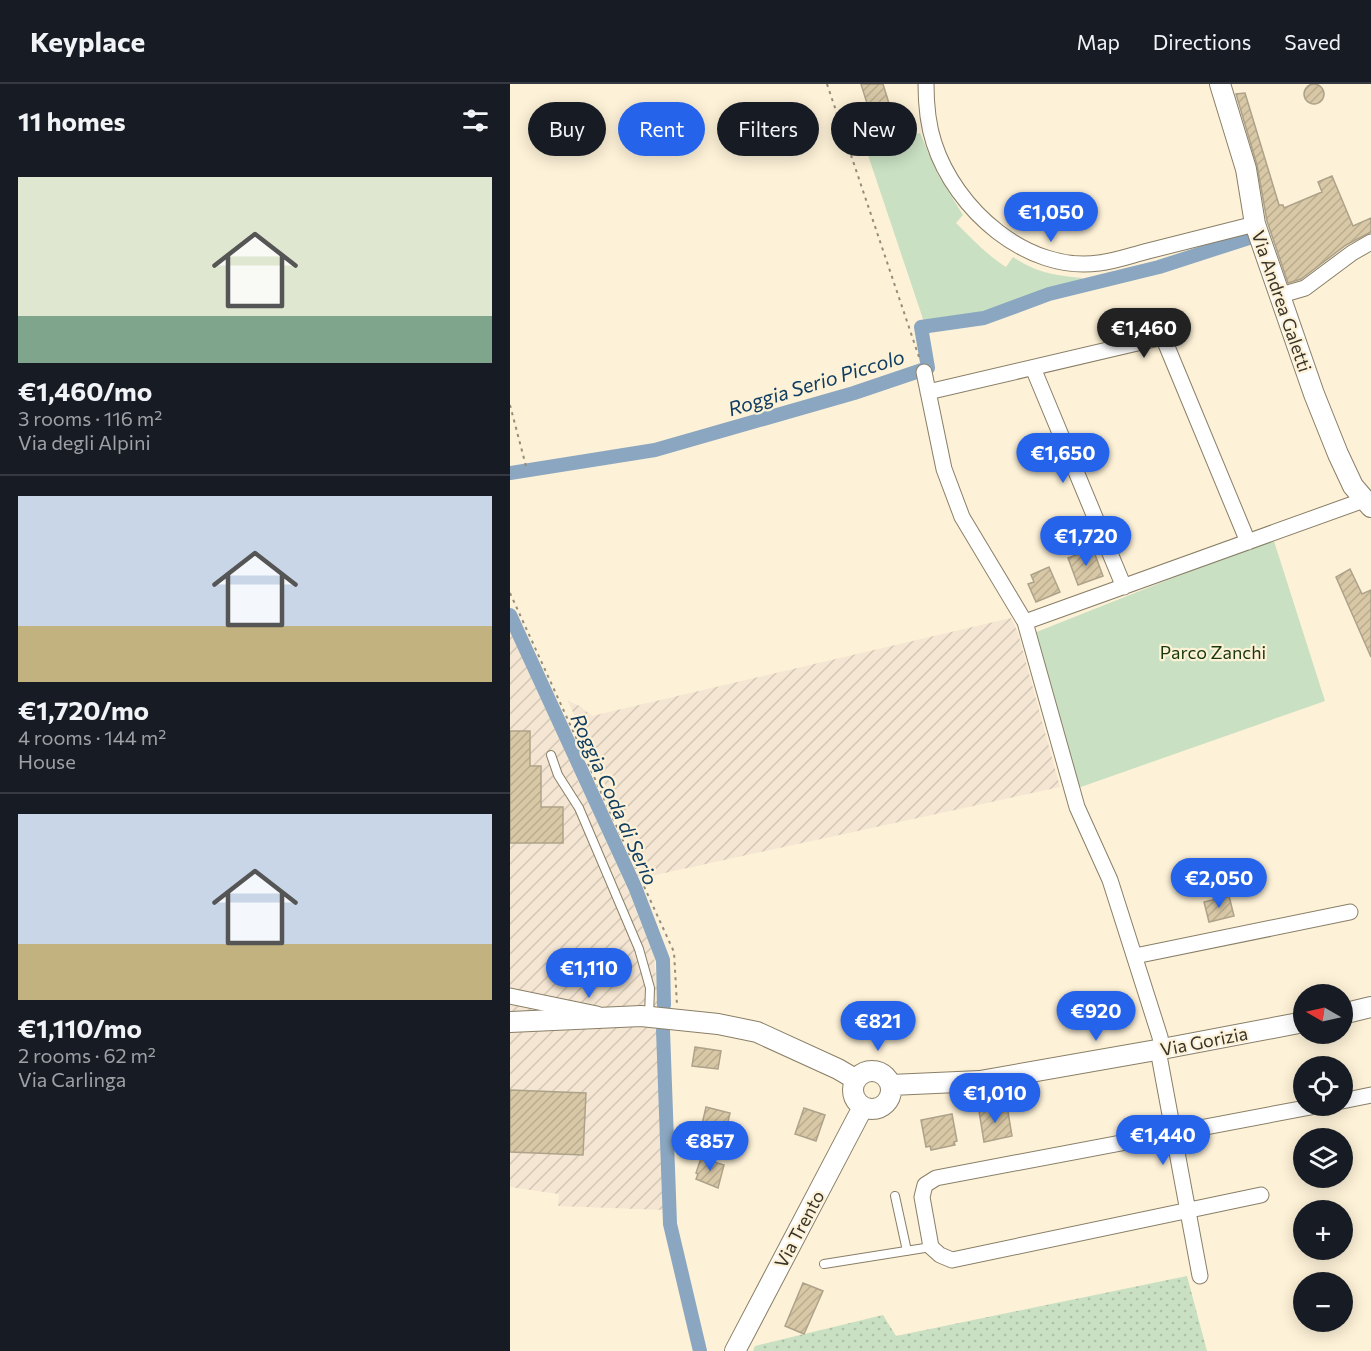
<!DOCTYPE html>
<meta charset="utf-8">
<style>
:root{--surface:#171b24;--page:#20242c;--text:#f1f3f6;--muted:#9ea1a6;--line:#363941;--accent:#2563eb}
body{margin:0;font-family:Commissioner,sans-serif;background:var(--page);color:var(--text);height:100vh;display:flex;flex-direction:column;font-size:22px;white-space:nowrap}
*{box-sizing:border-box;margin:0}
p{font-size:20px;color:var(--muted)}
.icon{flex:none;width:33px;height:33px;fill:none;stroke:currentColor;stroke-width:2;stroke-linecap:round;stroke-linejoin:round}
.map{position:relative;flex:1;overflow:hidden}
.details{display:flex;flex-direction:column;background:var(--surface);width:510px}
.details>*{flex:none}
.banner{position:absolute;left:18px;top:18px;width:570px;height:54px;display:flex;gap:12px}
.needle{width:39px;rotate:279deg}
.fabs{position:absolute;left:783px;top:900px;display:grid;gap:12px}
.fabs a{display:grid;place-items:center;width:60px;height:60px;border-radius:50%;background:var(--surface);box-shadow:0 3px 15px #0003;font-size:30px}
.price{position:absolute;translate:-50% -51px;padding:0 14px;border-radius:21px;background:var(--accent);color:#fff;font-size:20px;line-height:39px;filter:drop-shadow(0 2px 3px #0008)}
.price::after{content:'';position:absolute;left:50%;top:36px;width:18px;height:14px;margin-left:-9px;background:inherit;clip-path:polygon(0 0,100% 0,50% 100%)}
.price.active{background:#222;color:#fff}
ul{padding:0;list-style:none}
li{display:grid;align-content:center;gap:12px;height:318px;padding:0 18px}
li+li{border-top:2px solid var(--line)}
li span{display:grid;place-items:center;height:186px;border-radius:0px;color:#555}
li>.icon{margin-inline-start:auto}
span .icon{width:108px;height:108px;fill:#fffc;stroke-width:1}
li b{font-size:26px}
h2{display:flex;justify-content:space-between;align-items:center;height:72px;padding:0 18px;font-size:26px}
.pill{padding:0 21px;border-radius:27px;background:var(--surface);box-shadow:0 3px 15px #0003;font-size:21px;line-height:54px}
.pill.active{background:var(--accent);color:#fff}
header{display:flex;align-items:center;gap:36px;box-sizing:border-box;height:84px;padding:0 30px;background:var(--surface);border-bottom:2px solid var(--line)}
header strong{font-size:28px}
nav{display:flex;gap:33px;margin-inline-start:auto;font-size:21px}
main{display:flex;flex:1;min-height:0}
.map>svg:first-child{display:block}
.industrial{fill:url(#industrial-furrows)}
.grass{fill:url(#grass-dots)}
.park{fill:#c9e0c2}
.lines{fill:none;stroke-linecap:round;stroke-linejoin:round}
.canal{stroke:#8aa6c0;stroke-width:14}
.building{fill:url(#building-hatch);stroke:#ada28a;stroke-width:1.5}
.service-casing{stroke:#897f67;stroke-width:10}
.minor-casing{stroke:#897f67;stroke-width:17}
.tertiary-casing{stroke:#897f67;stroke-width:22}
.path{stroke:#958d7b;stroke-width:2;stroke-dasharray:3 4.5;stroke-linecap:butt}
.service{stroke:#fff;stroke-width:8}
.minor{stroke:#fff;stroke-width:15}
.tertiary{stroke:#fff;stroke-width:20}
.labels{text-anchor:middle;dominant-baseline:central;stroke-width:4.5;stroke-linejoin:round;paint-order:stroke}
.street-label{font-size:18px;fill:#373329;stroke:#fdf1d7}
.park-label{font-size:18px;fill:#17380b;stroke:#fdf1d7}
.water-label{font-size:20px;font-style:italic;fill:#0f3d61;stroke:#fdf1d7}
</style>
<header>
<strong>Keyplace</strong>
<nav><a>Map</a><a>Directions</a><a>Saved</a></nav>
</header>
<main>
<section class="details">
<h2>11 homes<svg class="icon" aria-label="filters" viewBox="0 0 24 24"><path d="M4 7h16M4 17h16"/><circle cx="9" cy="7" r="2"/><circle cx="15" cy="17" r="2"/></svg></h2>
<ul>
<li><span style="background:linear-gradient(#dfe7d0 75%,#7fa58c 0)"><svg class="icon" aria-label="home" viewBox="0 0 24 24"><path d="M3 11l9-7 9 7M6 9v11h12V9"/></svg></span><div><b>€1,460/mo</b><p>3 rooms · 116 m²</p><p>Via degli Alpini</p></div></li>
<li><span style="background:linear-gradient(#c9d6e8 70%,#c2b280 0)"><svg class="icon" aria-label="home" viewBox="0 0 24 24"><path d="M3 11l9-7 9 7M6 9v11h12V9"/></svg></span><div><b>€1,720/mo</b><p>4 rooms · 144 m²</p><p>House</p></div></li>
<li><span style="background:linear-gradient(#c9d6e8 70%,#c2b280 0)"><svg class="icon" aria-label="home" viewBox="0 0 24 24"><path d="M3 11l9-7 9 7M6 9v11h12V9"/></svg></span><div><b>€1,110/mo</b><p>2 rooms · 62 m²</p><p>Via Carlinga</p></div></li>
</ul>
</section>
<div class="map">
<svg width="861" height="1267" viewBox="0 0 861 1267">
<defs>
<pattern id="industrial-furrows" width="10" height="10" patternUnits="userSpaceOnUse" patternTransform="scale(1.5)"><rect width="10" height="10" fill="#f4e6d3"/><path d="M-1 1l2-2M0 10L10 0M9 11l2-2" fill="none" stroke="#d2c6b5"/></pattern>
<pattern id="grass-dots" width="8" height="8" patternUnits="userSpaceOnUse" patternTransform="scale(1.5)"><rect width="8" height="8" fill="#c9e0c2"/><path d="M2 2h.1M6 6h.1" fill="none" stroke="#adc1a7" stroke-width="1.8" stroke-linecap="round"/></pattern>
<pattern id="building-hatch" width="6" height="6" patternUnits="userSpaceOnUse" patternTransform="scale(1.5)"><rect width="6" height="6" fill="#d8c8a6"/><path d="M-1 1l2-2M0 6l6-6M5 7l2-2" fill="none" stroke="#baac8f"/></pattern>
</defs>
<rect width="100%" height="100%" fill="#fdf1d7"/>
<!-- industrial -->
<path class="industrial" d="M 501,534 L 508,549 L 550,703 L 136,793 L 58,617 L 70,622 L 82,632 Z
M 0,547 L 119,808 L 144,872 L 149,928 L 0,936 Z
M 148,940 L 155,1126 L 48,1122 L 49,1110 L 0,1103 L 0,947 Z"/>
<!-- grass -->
<path class="grass" d="M 677,1192 L 697,1267 L 243,1267 L 245,1262 L 373,1231 L 386,1252 Z"/>
<!-- park -->
<path class="park" d="M 410,49 L 427,89 L 453,131 L 446,139 C 462,155 477,171 496,183 L 503,173 C 527,189 544,191 572,194 L 571,199 L 537,206 L 475,229 L 414,238 L 357,68 Z
M 763,454 L 815,617 L 568,704 L 524,549 Z"/>
<g class="lines">
<!-- canal -->
<path class="canal" d="M 0,389 L 145,366 L 344,309 L 418,284 L 411,243 L 474,234 L 539,210 L 649,183 L 745,152
M 0,531 L 125,803 L 153,876 L 154,921
M 153,946 L 160,1140 L 190,1267"/>
</g>
<!-- building -->
<path class="building" d="M794 10a10 10 0 1 1 20 0a10 10 0 1 1-20 0Z
M 351,0 L 373,0 L 385,39 L 365,45 Z
M 735,9 L 769,121 L 773,121 L 774,124 L 812,108 L 808,98 L 822,92 L 843,142 L 861,134 L 861,148 L 836,161 L 791,195 L 778,199 L 757,137 L 747,81 L 726,10 Z
M 583,465 L 593,492 L 568,501 L 558,474 Z
M 539,483 L 550,508 L 526,518 L 518,500 L 524,498 L 521,491 Z
M 840,485 L 852,510 L 861,506 L 861,573 L 826,493 Z
M 0,647 L 20,647 L 20,682 L 31,682 L 31,723 L 53,723 L 53,759 L 0,759 Z
M 719,812 L 724,832 L 699,838 L 694,818 Z
M 185,963 L 211,967 L 208,985 L 182,982 Z
M 0,1006 L 76,1009 L 73,1071 L 0,1068 Z
M 497,1022 L 502,1052 L 474,1058 L 469,1027 Z
M 196,1023 L 220,1029 L 214,1055 L 190,1049 Z
M 294,1024 L 315,1031 L 306,1057 L 285,1050 Z
M 442,1030 L 447,1057 L 444,1058 L 445,1061 L 421,1066 L 420,1062 L 416,1063 L 411,1036 Z
M 191,1074 L 214,1081 L 208,1104 L 186,1095 L 188,1090 L 186,1089 Z
M 293,1199 L 313,1207 L 294,1250 L 275,1242 Z"/>
<g class="lines">
<!-- service casing -->
<g class="service-casing">
<path id="service" d="M 41,671 L 48,691 L 69,724 L 129,865 L 140,904 L 139,932
M 385,1112 L 397,1167
M 314,1180 L 421,1163"/>
</g>
<!-- minor casing -->
<g class="minor-casing">
<path id="minor" d="M 416,0 C 416,19 418,41 424,59 C 445,125 517,189 589,179 C 606,177 622,171 638,167 C 674,158 710,149 745,140
M 771,211 L 795,204 L 842,169 L 861,158
M 523,284 L 614,503
M 414,288 L 434,385 L 452,433 L 515,538 L 567,723 L 600,796 L 650,953 L 652,965
M 418,308 L 653,253 L 738,458
M 515,538 L 854,416
M 625,872 L 840,828
M 0,912 L 87,930
M 648,966 L 690,1192
M 832,1017 L 861,1011
M 751,1111 L 442,1176 L 430,1171 L 421,1163 L 412,1113 L 415,1101 L 426,1094 L 806,1022"/>
</g>
<!-- tertiary casing -->
<g class="tertiary-casing">
<path id="tertiary" d="M 710,0 L 736,85 L 745,140 L 804,310 L 828,370 L 843,402 L 861,423
M 832,930 L 861,923
M 0,938 L 131,932 L 208,940 L 247,948 L 328,985 L 345,995
M343 1006a19 19 0 1 1 38 0a19 19 0 1 1-38 0Z
M 381,1001 L 470,997 L 652,965 L 794,938
M 225,1267 L 353,1023"/>
</g>
<!-- path -->
<path class="path" d="M 317,0 L 410,276
M 0,321 L 17,386
M 0,509 L 164,868 L 167,921
M 369,1029 L 387,1018"/>
<!-- service -->
<use href="#service" class="service"/>
<!-- minor -->
<use href="#minor" class="minor"/>
<!-- tertiary -->
<use href="#tertiary" class="tertiary"/>
</g>
<g class="labels">
<!-- street labels -->
<g class="street-label">
<text transform="translate(772 217) rotate(71)">Via Andrea Galetti</text>
<text transform="translate(694 957) rotate(-11)">Via Gorizia</text>
<text transform="translate(289 1145) rotate(-62)">Via Trento</text>
</g>
<!-- park labels -->
<g class="park-label">
<text x="703" y="568">Parco Zanchi</text>
</g>
<!-- water labels -->
<g class="water-label">
<text transform="translate(306 298) rotate(-17)">Roggia Serio Piccolo</text>
<text transform="translate(105 715) rotate(66)">Roggia Coda di Serio</text>
</g>
</g>
</svg>
<div class="fabs">
<a><svg class="needle" viewBox="-14 -14 28 28"><path d="M0-13l5 13h-10z" fill="#e53935"/><path d="M0 13l5-13h-10z" fill="#9ea1a6"/></svg></a>
<a><svg class="icon" aria-label="locate" viewBox="0 0 24 24"><circle cx="12" cy="12" r="6"/><path d="M12 2v4M12 18v4M2 12h4M18 12h4"/></svg></a>
<a><svg class="icon" aria-label="layers" viewBox="0 0 24 24"><path d="M12 4l9 5-9 5-9-5zM3 14l9 5 9-5"/></svg></a>
<a>+</a>
<a>−</a>
</div>
<b class="price" style="left:541px;top:159px">€1,050</b>
<b class="price active" style="left:634px;top:275px">€1,460</b>
<b class="price" style="left:553px;top:400px">€1,650</b>
<b class="price" style="left:576px;top:483px">€1,720</b>
<b class="price" style="left:709px;top:825px">€2,050</b>
<b class="price" style="left:79px;top:915px">€1,110</b>
<b class="price" style="left:586px;top:958px">€920</b>
<b class="price" style="left:368px;top:968px">€821</b>
<b class="price" style="left:485px;top:1040px">€1,010</b>
<b class="price" style="left:653px;top:1082px">€1,440</b>
<b class="price" style="left:200px;top:1088px">€857</b>
<div class="banner">
<a class="pill">Buy</a>
<a class="pill active">Rent</a>
<a class="pill">Filters</a>
<a class="pill">New</a>
</div>
</div>
</main>
